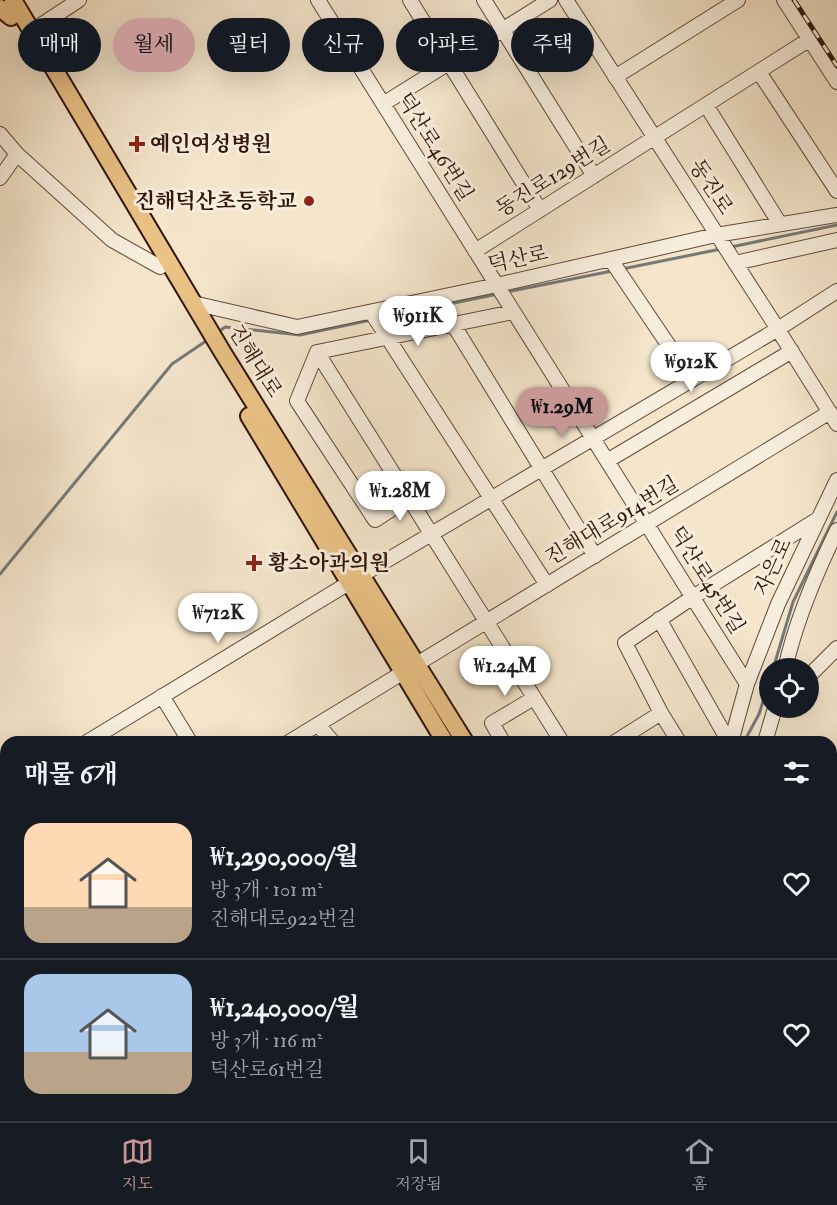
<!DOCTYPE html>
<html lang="ko">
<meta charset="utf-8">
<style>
:root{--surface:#171b24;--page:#20242c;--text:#f1f3f6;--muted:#9ea1a6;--line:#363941;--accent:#c59692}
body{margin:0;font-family:"IM FELL Double Pica","Noto Serif KR",serif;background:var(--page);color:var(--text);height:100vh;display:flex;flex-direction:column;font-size:22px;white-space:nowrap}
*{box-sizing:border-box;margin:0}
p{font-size:20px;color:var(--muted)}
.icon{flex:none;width:33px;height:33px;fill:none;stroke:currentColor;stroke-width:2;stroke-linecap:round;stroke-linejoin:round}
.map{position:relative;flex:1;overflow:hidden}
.drawer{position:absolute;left:0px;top:736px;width:837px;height:386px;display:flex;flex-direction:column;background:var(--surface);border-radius:18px 18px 0 0;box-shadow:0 6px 24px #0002}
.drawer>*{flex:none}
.hud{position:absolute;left:18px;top:18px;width:801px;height:54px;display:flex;gap:12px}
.tools{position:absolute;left:759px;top:658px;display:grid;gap:12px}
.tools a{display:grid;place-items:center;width:60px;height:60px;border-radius:50%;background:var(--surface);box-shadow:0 6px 24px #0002;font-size:30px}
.price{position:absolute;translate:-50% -51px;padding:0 14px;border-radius:21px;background:#fff;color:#222;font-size:20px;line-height:39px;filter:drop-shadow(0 2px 3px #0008)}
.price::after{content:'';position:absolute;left:50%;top:36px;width:18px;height:14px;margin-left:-9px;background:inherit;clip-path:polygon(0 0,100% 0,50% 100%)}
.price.active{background:var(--accent);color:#111}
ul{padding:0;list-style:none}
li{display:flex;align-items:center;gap:18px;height:150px;padding:0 24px}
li+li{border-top:2px solid var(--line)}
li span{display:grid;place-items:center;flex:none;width:168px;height:120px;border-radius:18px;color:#555}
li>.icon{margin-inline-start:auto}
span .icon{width:72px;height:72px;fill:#fffc;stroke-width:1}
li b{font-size:26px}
h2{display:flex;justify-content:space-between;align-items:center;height:72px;padding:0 24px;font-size:26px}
.tag{padding:0 21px;border-radius:27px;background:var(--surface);box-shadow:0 6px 24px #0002;font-size:21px;line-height:54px}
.tag.active{background:var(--accent);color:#111}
.tabs{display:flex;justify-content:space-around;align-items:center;height:84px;border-top:2px solid var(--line);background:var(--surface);font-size:16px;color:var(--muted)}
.tabs a{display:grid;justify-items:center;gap:3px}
.tabs .active{color:var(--accent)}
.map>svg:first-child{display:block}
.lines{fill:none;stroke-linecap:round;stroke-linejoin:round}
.stream{stroke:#747a78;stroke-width:3}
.minor-casing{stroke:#614a3a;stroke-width:16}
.major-casing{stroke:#30160a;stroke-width:20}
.minor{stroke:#f8eedd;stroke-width:14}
.major{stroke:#eac286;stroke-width:16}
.rail-casing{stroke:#30160a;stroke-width:5}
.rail{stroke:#f8eedd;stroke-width:3;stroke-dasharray:9;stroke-linecap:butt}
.poi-dot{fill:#8f2418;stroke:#f8eedd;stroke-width:2}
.labels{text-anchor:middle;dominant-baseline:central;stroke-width:6;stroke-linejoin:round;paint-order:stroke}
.poi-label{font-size:21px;font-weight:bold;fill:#30160a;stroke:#f8eedd;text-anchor:start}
.street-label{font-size:21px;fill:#30160a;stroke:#f8eedd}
</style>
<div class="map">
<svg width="837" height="1121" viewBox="0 0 837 1121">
<rect width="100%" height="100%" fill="#f4e5cb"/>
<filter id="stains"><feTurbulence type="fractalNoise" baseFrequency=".00333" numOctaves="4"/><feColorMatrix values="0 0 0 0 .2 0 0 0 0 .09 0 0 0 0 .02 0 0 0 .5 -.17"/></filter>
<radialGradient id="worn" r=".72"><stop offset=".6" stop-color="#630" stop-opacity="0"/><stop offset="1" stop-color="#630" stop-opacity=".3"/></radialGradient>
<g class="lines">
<!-- stream -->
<path class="stream" d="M 731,247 L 837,225
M 622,269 L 721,249
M 507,292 L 612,271
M 381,318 L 498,294
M 217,333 L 225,327 L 300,335 L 371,320
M 0,574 L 172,364 L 209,339
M 773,669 L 793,602 L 837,512
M 744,742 L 759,714 L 770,680
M 483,1121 L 485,1116"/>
<!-- minor casing -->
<g class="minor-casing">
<path id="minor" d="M 318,0 L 747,684
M 410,0 L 540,210
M 484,0 L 594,176
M 566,0 L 772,320 L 837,424
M 784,0 L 837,82
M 32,31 L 79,0
M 759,72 L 837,191
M 615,77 L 738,0
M 383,104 L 550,0
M 706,105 L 780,224
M 0,134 L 17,154 L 112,240 L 160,267
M 0,178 L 17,154
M 475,251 L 810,39
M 611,260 L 692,380
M 735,263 L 837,240
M 193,303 L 297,327 L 497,285 L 716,235 L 837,215
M 371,312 L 547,585
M 453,324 L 595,556
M 317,352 L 562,742
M 317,352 L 297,401 L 375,520 L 409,498
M 317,352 L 513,312
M 607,461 L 792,351
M 659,619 L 729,742
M 785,669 C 796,620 815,575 837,530
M 808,677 L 837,648
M 162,696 L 190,742
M 318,725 L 333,742
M 87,742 L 362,575 L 778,329 L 837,291
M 289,742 L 830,412
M 503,742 L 492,723 L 534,698
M 615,742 L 661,713
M 679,742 L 661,713 L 625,643 L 693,597 L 818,519
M 731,742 L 747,684 L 778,604 L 837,480
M 765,742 L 775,708
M 831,830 L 837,836
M 831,956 L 837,947
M 831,1012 L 837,1016
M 831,1070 L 837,1075
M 144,1116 L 147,1121
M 269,1116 L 272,1121
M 412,1116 L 415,1121
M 312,1121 L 320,1116
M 470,1121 L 472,1116"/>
</g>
<!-- major casing -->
<g class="major-casing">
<path id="major" d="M 13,0 L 223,353 L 465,742
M 0,8 L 11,17
M 249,416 L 445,742
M 773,1116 L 781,1121"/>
</g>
<!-- minor -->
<use href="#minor" class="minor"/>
<!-- major -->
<use href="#major" class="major"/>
<!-- rail casing -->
<g class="rail-casing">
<path id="rail" d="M 794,0 L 837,66"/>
</g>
<!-- rail -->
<use href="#rail" class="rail"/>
</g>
<!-- markers -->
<g class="poi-dot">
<path d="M134 135h6v6h6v6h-6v6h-6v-6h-6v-6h6z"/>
<circle cx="309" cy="201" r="6"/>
<path d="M251 554h6v6h6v6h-6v6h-6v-6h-6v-6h6z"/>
</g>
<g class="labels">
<!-- poi labels -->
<g class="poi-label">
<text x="150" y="144">예인여성병원</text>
<text x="297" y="201" text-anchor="end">진해덕산초등학교</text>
<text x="268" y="563">황소아과의원</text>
</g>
<!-- street labels -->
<g class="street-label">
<text transform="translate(435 147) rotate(58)">덕산로46번길</text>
<text transform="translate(553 177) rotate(-32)">동진로129번길</text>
<text transform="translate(711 187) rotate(57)">동진로</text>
<text transform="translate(518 259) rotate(-12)">덕산로</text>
<text transform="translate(255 361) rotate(58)">진해대로</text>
<text transform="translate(612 521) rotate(-31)">진해대로914번길</text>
<text transform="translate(773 567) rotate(-65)">자은로</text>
<text transform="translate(707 580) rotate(58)">덕산로45번길</text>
</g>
</g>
<rect width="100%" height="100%" filter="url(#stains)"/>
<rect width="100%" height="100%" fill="url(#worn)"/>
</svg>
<div class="tools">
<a><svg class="icon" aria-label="locate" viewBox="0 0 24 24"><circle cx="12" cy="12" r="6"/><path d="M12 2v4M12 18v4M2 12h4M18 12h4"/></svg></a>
</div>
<b class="price" style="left:418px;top:347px">₩911K</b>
<b class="price" style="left:691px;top:393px">₩912K</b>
<b class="price active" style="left:562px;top:438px">₩1.29M</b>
<b class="price" style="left:400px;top:522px">₩1.28M</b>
<b class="price" style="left:218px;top:644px">₩712K</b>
<b class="price" style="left:505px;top:697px">₩1.24M</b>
<div class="hud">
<a class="tag">매매</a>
<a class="tag active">월세</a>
<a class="tag">필터</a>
<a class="tag">신규</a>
<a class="tag">아파트</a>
<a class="tag">주택</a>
</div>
<section class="drawer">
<h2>매물 6개<svg class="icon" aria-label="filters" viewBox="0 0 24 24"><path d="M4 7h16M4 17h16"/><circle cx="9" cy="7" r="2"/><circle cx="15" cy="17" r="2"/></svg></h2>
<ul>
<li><span style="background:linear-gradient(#ffd9b3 70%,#b9a48a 0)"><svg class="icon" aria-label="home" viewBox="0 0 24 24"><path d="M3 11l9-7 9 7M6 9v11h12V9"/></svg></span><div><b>₩1,290,000/월</b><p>방 3개 · 101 m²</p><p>진해대로922번길</p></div><svg class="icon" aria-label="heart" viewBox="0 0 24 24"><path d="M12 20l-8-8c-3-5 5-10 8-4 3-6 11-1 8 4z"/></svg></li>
<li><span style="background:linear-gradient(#a9c7e8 65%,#b9a48a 0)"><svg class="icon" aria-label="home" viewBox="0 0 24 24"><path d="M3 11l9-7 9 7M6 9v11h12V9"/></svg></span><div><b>₩1,240,000/월</b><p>방 3개 · 116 m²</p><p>덕산로61번길</p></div><svg class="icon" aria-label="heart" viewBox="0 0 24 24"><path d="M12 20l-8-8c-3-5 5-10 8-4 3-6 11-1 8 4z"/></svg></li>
</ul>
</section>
</div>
<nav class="tabs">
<a class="active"><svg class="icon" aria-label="map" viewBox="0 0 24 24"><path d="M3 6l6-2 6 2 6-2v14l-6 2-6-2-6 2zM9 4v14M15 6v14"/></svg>지도</a>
<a><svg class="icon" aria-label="saved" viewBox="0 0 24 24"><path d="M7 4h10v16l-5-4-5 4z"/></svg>저장됨</a>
<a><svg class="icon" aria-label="home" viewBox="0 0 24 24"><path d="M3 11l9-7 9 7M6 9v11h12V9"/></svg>홈</a>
</nav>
